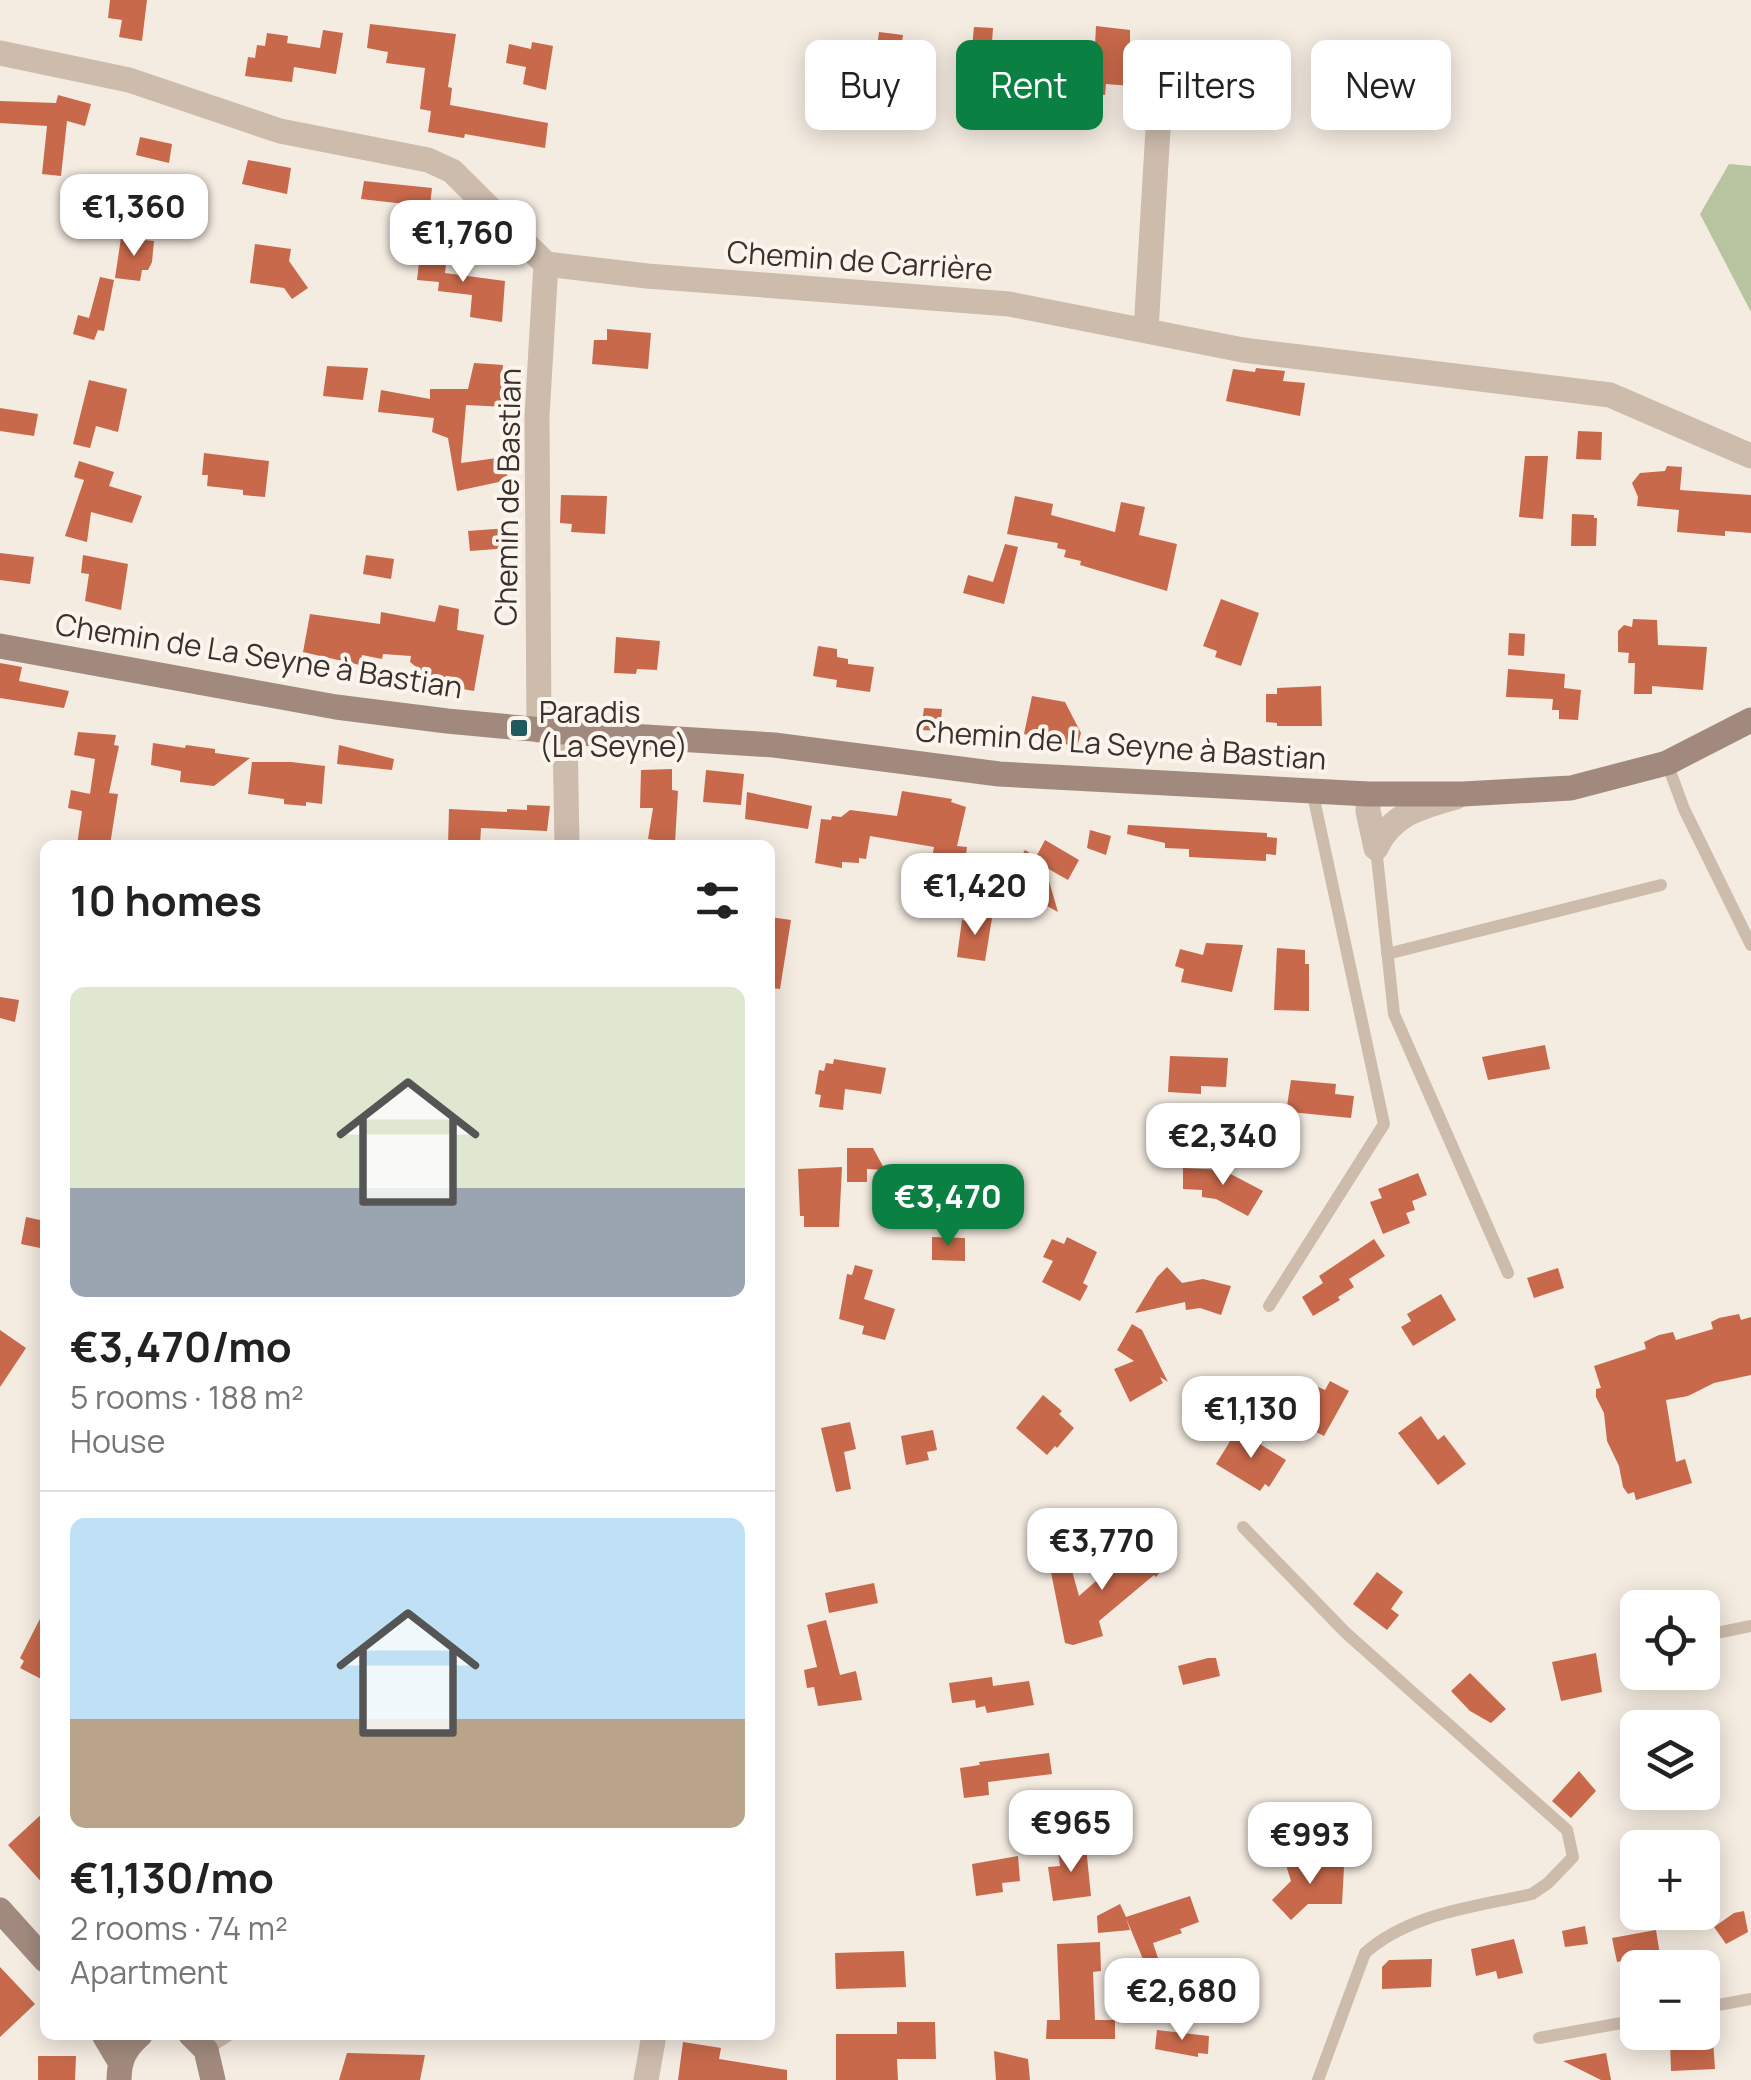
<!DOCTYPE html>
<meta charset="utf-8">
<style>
:root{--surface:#fff;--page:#f6f6f6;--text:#222;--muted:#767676;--line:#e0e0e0;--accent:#0b8043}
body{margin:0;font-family:Manrope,sans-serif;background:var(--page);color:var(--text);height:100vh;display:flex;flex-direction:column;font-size:38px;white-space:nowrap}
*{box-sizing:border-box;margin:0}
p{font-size:32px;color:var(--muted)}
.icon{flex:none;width:55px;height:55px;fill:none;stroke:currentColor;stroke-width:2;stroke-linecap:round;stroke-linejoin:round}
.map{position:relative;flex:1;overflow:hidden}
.panel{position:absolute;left:40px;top:840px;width:735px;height:1200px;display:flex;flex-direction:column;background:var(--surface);border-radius:15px;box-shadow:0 5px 25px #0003}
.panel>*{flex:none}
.banner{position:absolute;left:805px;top:40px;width:795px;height:90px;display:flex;gap:20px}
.tools{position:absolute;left:1620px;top:1590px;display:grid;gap:20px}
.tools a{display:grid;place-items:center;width:100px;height:100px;border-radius:15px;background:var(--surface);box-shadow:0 5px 25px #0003;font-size:50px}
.price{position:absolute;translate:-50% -85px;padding:0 22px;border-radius:20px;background:#fff;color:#222;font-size:32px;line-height:65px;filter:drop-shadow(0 2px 5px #0008)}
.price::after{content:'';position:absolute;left:50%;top:60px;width:30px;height:22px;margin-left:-15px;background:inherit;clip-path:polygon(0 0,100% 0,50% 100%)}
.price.on{background:var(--accent);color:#fff}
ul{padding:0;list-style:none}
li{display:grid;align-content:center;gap:20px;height:530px;padding:0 30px}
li+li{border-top:2px solid var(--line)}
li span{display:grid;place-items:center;height:310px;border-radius:15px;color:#555}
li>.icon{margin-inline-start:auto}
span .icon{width:180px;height:180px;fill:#fffc;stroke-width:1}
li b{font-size:42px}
h2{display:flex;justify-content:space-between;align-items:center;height:120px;padding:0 30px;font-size:42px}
.pill{padding:0 35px;border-radius:15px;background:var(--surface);box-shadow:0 5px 25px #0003;font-size:35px;line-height:90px}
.pill.on{background:var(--accent);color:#fff}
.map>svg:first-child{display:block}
.green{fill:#b8c4a0}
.building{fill:#c8694b}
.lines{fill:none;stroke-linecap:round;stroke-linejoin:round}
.lane{stroke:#cdbbac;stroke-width:12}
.street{stroke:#cdbbac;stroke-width:25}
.secondary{stroke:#a18a7d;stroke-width:25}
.poi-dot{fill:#1f5a5e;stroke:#fbf5ee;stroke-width:4}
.labels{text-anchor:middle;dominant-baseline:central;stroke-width:8;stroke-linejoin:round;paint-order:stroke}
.street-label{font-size:30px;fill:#3b302b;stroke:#fbf5ee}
.poi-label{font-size:30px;fill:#3b302b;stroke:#fbf5ee;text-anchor:start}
</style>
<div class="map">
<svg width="1751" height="2080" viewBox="0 0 1751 2080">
<rect width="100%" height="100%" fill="#f4ebe1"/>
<!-- green -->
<path class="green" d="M 1729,164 L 1751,166 L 1751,312 L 1700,214 Z"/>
<!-- building -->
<path class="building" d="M 110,0 L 147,0 L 142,41 L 119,37 L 122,20 L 108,18 Z
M 370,24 L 456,34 L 448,87 L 452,88 L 450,105 L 548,123 L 545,148 L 465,134 L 464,138 L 428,132 L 431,111 L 420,109 L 425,68 L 386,63 L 388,52 L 367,48 Z
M 1096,26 L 1130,30 L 1130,45 L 1153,47 L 1146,61 L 1144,87 L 1106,84 L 1105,95 L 1075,92 L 1076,62 L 1094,63 Z
M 974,27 L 993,28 L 992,42 L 1014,43 L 1012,73 L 970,69 Z
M 323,30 L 343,33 L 336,74 L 294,67 L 292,82 L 245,76 L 248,57 L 255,58 L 257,45 L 265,46 L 267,33 L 288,36 L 287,43 L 320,48 Z
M 879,32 L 903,35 L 900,58 L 876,55 Z
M 532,42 L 553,46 L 546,90 L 523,84 L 526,67 L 506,63 L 509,44 L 531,49 Z
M 58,95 L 91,104 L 85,126 L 67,121 L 61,176 L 42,174 L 47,126 L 0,123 L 0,101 L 56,103 Z
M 140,137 L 172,144 L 169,163 L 136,155 Z
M 248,160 L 291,168 L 287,194 L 242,184 Z
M 364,181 L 432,188 L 428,223 L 404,222 L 405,204 L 361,199 Z
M 121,238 L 154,241 L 152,262 L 148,270 L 142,270 L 140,281 L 115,278 Z
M 255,244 L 291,249 L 289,261 L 308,288 L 292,299 L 284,288 L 250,283 Z
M 421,246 L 448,248 L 445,273 L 505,281 L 502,322 L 470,317 L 472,295 L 438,291 L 439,282 L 417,280 Z
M 100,277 L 114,280 L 104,331 L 98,330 L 94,340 L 73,334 L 78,315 L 89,318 Z
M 607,329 L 651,333 L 648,369 L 592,364 L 594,340 L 607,340 Z
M 474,363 L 503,365 L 502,375 L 509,376 L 506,407 L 466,405 L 461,463 L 504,457 L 508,480 L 457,491 L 448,438 L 432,432 L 434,418 L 378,412 L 381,390 L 430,399 L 430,389 L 468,389 Z
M 327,366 L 368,368 L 363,400 L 323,396 Z
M 1256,368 L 1285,371 L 1283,381 L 1305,383 L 1300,416 L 1226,401 L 1233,369 L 1255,372 Z
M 89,380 L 127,389 L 118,432 L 96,426 L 90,448 L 73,444 Z
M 0,408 L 38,414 L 34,436 L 0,431 Z
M 1578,431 L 1602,432 L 1601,460 L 1576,459 Z
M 204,453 L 269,461 L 265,497 L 243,495 L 243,490 L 207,486 L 208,475 L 202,475 Z
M 1525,456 L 1548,456 L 1543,519 L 1519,517 Z
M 79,461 L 114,472 L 109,486 L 142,496 L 132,523 L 91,512 L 87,542 L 65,536 L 84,480 L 74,477 Z
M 1667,466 L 1682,467 L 1680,490 L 1751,495 L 1751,533 L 1725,531 L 1725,536 L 1677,532 L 1679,510 L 1637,506 L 1638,497 L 1632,483 L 1640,473 L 1665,471 Z
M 561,495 L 607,496 L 605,534 L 571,532 L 572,524 L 560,523 Z
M 1015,496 L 1053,504 L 1051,515 L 1115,532 L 1121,502 L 1145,507 L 1139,535 L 1177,544 L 1167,591 L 1080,565 L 1081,561 L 1064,557 L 1066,550 L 1057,548 L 1058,543 L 1007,534 Z
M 1572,514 L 1594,515 L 1594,518 L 1597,518 L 1596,546 L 1571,546 Z
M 508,528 L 510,548 L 470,551 L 468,531 Z
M 1005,544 L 1018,547 L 1004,604 L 963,593 L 968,575 L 993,582 Z
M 0,553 L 34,557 L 30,584 L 0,580 Z
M 83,555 L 128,564 L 121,610 L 85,601 L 89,574 L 81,573 Z
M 366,555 L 394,559 L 391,579 L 363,574 Z
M 1221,599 L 1259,613 L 1241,666 L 1215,657 L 1217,651 L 1203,646 Z
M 439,605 L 459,609 L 457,630 L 484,635 L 474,691 L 424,682 L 425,674 L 410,662 L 411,656 L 383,654 L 382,659 L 362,655 L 360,665 L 303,652 L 310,614 L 380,624 L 381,612 L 435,622 Z
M 1633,619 L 1657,620 L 1658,645 L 1707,647 L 1703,690 L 1652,686 L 1652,694 L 1634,694 L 1635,663 L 1628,663 L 1629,653 L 1618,652 L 1618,631 L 1624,625 L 1632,627 Z
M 1509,633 L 1525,634 L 1524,656 L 1508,655 Z
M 616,637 L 660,641 L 657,670 L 637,669 L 636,674 L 614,673 Z
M 818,646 L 837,649 L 837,657 L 848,659 L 848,664 L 874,667 L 870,692 L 836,687 L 837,680 L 813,676 Z
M 0,663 L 22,667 L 19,681 L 69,691 L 64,708 L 0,698 Z
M 1508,669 L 1565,674 L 1564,688 L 1581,690 L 1578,720 L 1559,719 L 1559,710 L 1552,710 L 1553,699 L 1506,697 Z
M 1321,686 L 1322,726 L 1277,726 L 1277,723 L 1266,722 L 1266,694 L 1277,694 L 1277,688 Z
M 1032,696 L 1065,702 L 1081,733 L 1077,747 L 1024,734 Z
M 924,708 L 942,709 L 940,731 L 921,730 Z
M 78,732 L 116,735 L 114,745 L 119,746 L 109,793 L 118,794 L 110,845 L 77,845 L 82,811 L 68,808 L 71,790 L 90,794 L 95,759 L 74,755 Z
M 153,743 L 185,748 L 186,745 L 215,749 L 215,753 L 250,758 L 214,786 L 180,782 L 181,771 L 151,765 Z
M 339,745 L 394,759 L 392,770 L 337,764 Z
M 252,762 L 291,762 L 325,766 L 322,804 L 306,802 L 306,806 L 284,804 L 284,799 L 248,794 Z
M 672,769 L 672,790 L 678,791 L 675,843 L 648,839 L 653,808 L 640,808 L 641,770 Z
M 706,770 L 744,774 L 741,805 L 703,802 Z
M 902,791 L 952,799 L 951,802 L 966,807 L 957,846 L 967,847 L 963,876 L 929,873 L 934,847 L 870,836 L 866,859 L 859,858 L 859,863 L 842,862 L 842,868 L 815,863 L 821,819 L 831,820 L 832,816 L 841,817 L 850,810 L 897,816 Z
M 747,792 L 812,806 L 808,829 L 745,819 Z
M 527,805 L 550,806 L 547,831 L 481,828 L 480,845 L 448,845 L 449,809 L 507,812 L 507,809 L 527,810 Z
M 1128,825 L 1267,833 L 1267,837 L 1277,838 L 1276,855 L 1266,854 L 1266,861 L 1189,857 L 1189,849 L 1165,848 L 1165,843 L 1127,834 Z
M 1090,830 L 1111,836 L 1106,855 L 1087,848 Z
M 1045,840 L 1079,860 L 1068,880 L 1045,867 L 1058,912 L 1016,889 L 1020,882 L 1010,876 L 1025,850 L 1036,857 Z
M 974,915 L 992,918 L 985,961 L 957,957 L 962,920 L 973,922 Z
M 770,917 L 791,920 L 780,989 L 770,988 Z
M 1206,943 L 1243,945 L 1232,992 L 1181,982 L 1184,969 L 1175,966 L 1180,949 L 1203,955 Z
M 1277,948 L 1305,950 L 1305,964 L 1309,964 L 1309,1011 L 1274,1010 Z
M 0,997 L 19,1000 L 15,1022 L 0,1018 Z
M 1545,1045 L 1550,1069 L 1488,1080 L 1482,1057 Z
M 1170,1056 L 1228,1058 L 1226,1087 L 1201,1086 L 1201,1094 L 1168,1092 Z
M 834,1059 L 886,1068 L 881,1094 L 845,1089 L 843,1110 L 819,1107 L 821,1095 L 815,1094 L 819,1070 L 824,1071 L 826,1063 L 833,1064 Z
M 1291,1080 L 1336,1084 L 1335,1094 L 1354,1096 L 1351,1118 L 1290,1112 L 1287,1151 L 1270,1150 L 1272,1123 L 1256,1122 L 1256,1103 L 1287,1106 Z
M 847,1148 L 873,1148 L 885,1170 L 867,1169 L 867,1182 L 847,1182 Z
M 842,1167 L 839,1227 L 804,1227 L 804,1216 L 800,1216 L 798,1169 Z
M 1183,1168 L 1223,1170 L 1263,1191 L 1248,1216 L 1216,1199 L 1202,1197 L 1202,1190 L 1183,1189 Z
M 1418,1173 L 1427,1195 L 1412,1201 L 1415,1210 L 1406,1213 L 1410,1223 L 1383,1234 L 1370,1202 L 1382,1198 L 1378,1189 Z
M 26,1217 L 45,1221 L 45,1249 L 21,1244 Z
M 932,1237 L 965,1238 L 965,1261 L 932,1260 Z
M 1067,1237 L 1097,1252 L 1083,1283 L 1088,1286 L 1080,1301 L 1042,1282 L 1053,1261 L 1043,1257 L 1052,1239 L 1064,1244 Z
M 1374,1239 L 1385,1256 L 1349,1279 L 1354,1287 L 1338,1297 L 1340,1300 L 1313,1316 L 1302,1297 L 1323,1283 L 1319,1276 Z
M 855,1265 L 873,1270 L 864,1299 L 895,1309 L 885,1340 L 862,1334 L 864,1326 L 839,1319 L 847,1274 L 852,1275 Z
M 1167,1267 L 1182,1283 L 1203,1279 L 1231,1286 L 1221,1315 L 1200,1308 L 1186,1310 L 1185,1302 L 1135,1313 L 1157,1277 Z
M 1558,1268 L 1564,1288 L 1534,1298 L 1527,1278 Z
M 1441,1294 L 1456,1320 L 1413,1346 L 1401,1327 L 1411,1321 L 1407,1314 Z
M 1739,1314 L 1741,1320 L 1751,1317 L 1751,1375 L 1714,1383 L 1688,1396 L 1666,1400 L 1676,1462 L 1685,1459 L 1692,1483 L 1636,1500 L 1634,1492 L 1628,1494 L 1623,1487 L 1619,1466 L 1607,1441 L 1604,1413 L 1596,1397 L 1596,1389 L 1601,1388 L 1594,1366 L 1646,1349 L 1644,1342 L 1659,1335 L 1673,1332 L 1676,1340 L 1713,1329 L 1711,1322 L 1719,1318 Z
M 1132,1324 L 1142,1330 L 1168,1382 L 1160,1377 L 1163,1383 L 1130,1402 L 1114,1369 L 1134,1361 L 1117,1350 Z
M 0,1330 L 26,1348 L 0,1387 Z
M 1330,1381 L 1349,1391 L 1324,1436 L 1289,1418 L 1302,1394 L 1311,1400 L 1318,1387 L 1325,1390 Z
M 1043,1395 L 1062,1411 L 1059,1414 L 1074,1428 L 1057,1448 L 1055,1446 L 1047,1455 L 1016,1428 Z
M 1421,1416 L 1438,1440 L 1444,1435 L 1466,1464 L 1438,1485 L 1398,1433 Z
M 850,1422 L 856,1449 L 844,1452 L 851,1489 L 836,1492 L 821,1428 Z
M 933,1430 L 937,1450 L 927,1452 L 929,1460 L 906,1465 L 901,1436 Z
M 1237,1430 L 1286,1460 L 1269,1487 L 1265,1484 L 1260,1491 L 1216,1464 Z
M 1159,1538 L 1176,1552 L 1156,1577 L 1154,1575 L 1099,1621 L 1103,1636 L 1073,1645 L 1065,1643 L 1050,1567 L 1069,1560 L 1079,1596 L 1120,1560 L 1133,1571 Z
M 1377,1572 L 1403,1592 L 1391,1609 L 1399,1615 L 1387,1630 L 1353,1604 Z
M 874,1583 L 878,1603 L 829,1613 L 825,1593 Z
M 45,1609 L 45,1681 L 20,1668 L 24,1661 L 20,1658 Z
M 826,1620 L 840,1675 L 856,1671 L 862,1700 L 818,1706 L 814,1687 L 807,1688 L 804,1670 L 817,1667 L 807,1625 Z
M 1596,1653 L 1602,1692 L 1561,1701 L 1552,1662 Z
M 1208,1658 L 1216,1658 L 1220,1676 L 1183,1685 L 1178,1666 Z
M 1470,1673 L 1506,1709 L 1491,1723 L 1470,1711 L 1451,1691 Z
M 992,1677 L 993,1686 L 1029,1681 L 1034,1705 L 987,1713 L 985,1706 L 976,1708 L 975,1700 L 952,1703 L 949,1683 Z
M 1049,1753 L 1052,1774 L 988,1782 L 989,1795 L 964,1798 L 960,1768 L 980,1765 L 979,1762 Z
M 1579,1771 L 1596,1791 L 1571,1818 L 1552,1801 Z
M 45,1811 L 45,1886 L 8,1845 Z
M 1086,1847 L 1091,1896 L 1053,1901 L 1048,1867 L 1060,1866 L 1058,1851 Z
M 1018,1856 L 1020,1881 L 1002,1883 L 1003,1892 L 976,1896 L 972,1864 Z
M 1309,1858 L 1312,1865 L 1344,1867 L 1342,1904 L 1308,1904 L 1291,1920 L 1272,1900 L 1291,1881 L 1286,1865 Z
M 1190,1896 L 1199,1922 L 1180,1929 L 1182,1933 L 1153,1943 L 1164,1976 L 1152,1981 L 1126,1918 L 1130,1930 L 1098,1933 L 1097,1916 L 1120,1904 L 1126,1917 Z
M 1744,1911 L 1748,1932 L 1726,1944 L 1714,1927 L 1734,1913 Z
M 1585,1926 L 1588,1944 L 1565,1947 L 1562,1931 Z
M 1656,1930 L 1660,1955 L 1617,1962 L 1612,1938 Z
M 1514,1939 L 1523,1973 L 1498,1979 L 1496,1971 L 1476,1976 L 1471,1949 Z
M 1100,1942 L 1101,1971 L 1093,1972 L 1095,2020 L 1115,2020 L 1115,2039 L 1046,2039 L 1047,2020 L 1060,2020 L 1057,1944 Z
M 904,1951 L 906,1987 L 836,1989 L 835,1953 Z
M 1432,1959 L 1431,1987 L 1382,1989 L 1382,1967 L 1389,1960 Z
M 1217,1960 L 1230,2003 L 1187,2019 L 1177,1992 L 1190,1987 L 1187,1976 L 1195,1973 L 1193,1968 Z
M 0,1967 L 35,2004 L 0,2037 Z
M 897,2022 L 935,2022 L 936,2059 L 897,2059 L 898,2080 L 836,2080 L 836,2034 L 897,2034 Z
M 1157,2030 L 1209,2036 L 1208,2054 L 1198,2053 L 1198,2057 L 1155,2049 Z
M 1713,2040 L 1715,2069 L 1671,2071 L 1670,2042 Z
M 683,2042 L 721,2048 L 719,2059 L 787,2070 L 787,2080 L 678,2080 Z
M 994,2051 L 1028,2059 L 1030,2080 L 996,2080 Z
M 347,2053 L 425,2055 L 420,2080 L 339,2080 Z
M 1606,2053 L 1611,2080 L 1601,2080 L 1563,2061 Z
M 38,2056 L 76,2056 L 75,2080 L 38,2080 Z"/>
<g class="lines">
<!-- lane -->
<path class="lane" d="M 1667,763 L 1684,809 L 1751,945
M 1376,848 L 1394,1014 L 1508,1273
M 1387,954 L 1661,885
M 1269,1306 L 1384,1124 L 1312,790
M 1243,1527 L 1346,1633 L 1567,1830 L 1573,1857 L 1548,1883 L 1532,1894 C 1475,1907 1410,1913 1365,1953 L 1318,2080
M 1702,1636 L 1751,1626
M 1702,2008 L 1751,1999
M 1539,2038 L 1638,2020
M 206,2050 L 229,2035"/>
<!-- street -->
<path class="street" d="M 0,53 L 129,80 L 280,131 L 428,160 L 452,171 L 546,264 L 647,276 L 1009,304 L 1243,350 L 1610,395 L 1751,456
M 1146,331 L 1162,62
M 539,730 L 537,416 L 546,264
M 565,732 L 567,845
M 1368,794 L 1368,811 L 1376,848
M 1376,848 C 1392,813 1422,807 1456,797
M 646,2080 L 654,2035"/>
<!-- secondary -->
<path class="secondary" d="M 0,646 L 336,707 L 447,721 L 565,732 L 774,745 L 999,774 L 1368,794 L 1463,794 L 1571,788 L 1667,763 L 1751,720
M 0,1910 L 45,1960
M 104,2035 L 120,2062
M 191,2035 L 206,2050 L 213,2080
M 119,2080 C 119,2060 125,2048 140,2035"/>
</g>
<!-- markers -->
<rect class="poi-dot" x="509" y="718" width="20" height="20" rx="5"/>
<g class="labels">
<!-- street labels -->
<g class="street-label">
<text transform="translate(860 260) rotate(4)">Chemin de Carrière</text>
<text transform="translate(507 497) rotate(-89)">Chemin de Bastian</text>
<text transform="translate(259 655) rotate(9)">Chemin de La Seyne à Bastian</text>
<text transform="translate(1121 744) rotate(4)">Chemin de La Seyne à Bastian</text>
</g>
<!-- poi labels -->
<g class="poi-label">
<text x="539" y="711">Paradis<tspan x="539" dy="34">(La Seyne)</tspan></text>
</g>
</g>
</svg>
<div class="tools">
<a><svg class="icon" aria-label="locate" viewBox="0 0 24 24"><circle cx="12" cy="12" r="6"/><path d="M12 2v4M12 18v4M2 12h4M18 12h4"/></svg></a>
<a><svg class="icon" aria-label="layers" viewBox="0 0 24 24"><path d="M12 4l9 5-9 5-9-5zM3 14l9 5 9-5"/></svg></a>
<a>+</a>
<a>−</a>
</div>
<b class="price" style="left:134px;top:259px">€1,360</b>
<b class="price" style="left:463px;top:285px">€1,760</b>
<b class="price" style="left:975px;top:938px">€1,420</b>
<b class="price" style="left:1223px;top:1188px">€2,340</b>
<b class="price on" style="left:948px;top:1249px">€3,470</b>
<b class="price" style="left:1251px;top:1461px">€1,130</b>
<b class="price" style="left:1102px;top:1593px">€3,770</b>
<b class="price" style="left:1071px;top:1875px">€965</b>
<b class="price" style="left:1310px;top:1887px">€993</b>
<b class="price" style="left:1182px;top:2043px">€2,680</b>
<div class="banner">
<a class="pill">Buy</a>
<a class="pill on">Rent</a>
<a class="pill">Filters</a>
<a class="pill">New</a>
</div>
<section class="panel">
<h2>10 homes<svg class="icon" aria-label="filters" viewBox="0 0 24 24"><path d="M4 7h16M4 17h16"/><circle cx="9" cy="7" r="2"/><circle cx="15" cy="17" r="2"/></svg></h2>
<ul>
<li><span style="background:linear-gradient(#dfe7d0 65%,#9aa5b1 0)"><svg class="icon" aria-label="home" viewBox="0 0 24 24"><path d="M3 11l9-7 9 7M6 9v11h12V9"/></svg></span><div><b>€3,470/mo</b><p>5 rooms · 188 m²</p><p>House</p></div></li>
<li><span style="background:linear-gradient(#bfe0f5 65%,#b9a48a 0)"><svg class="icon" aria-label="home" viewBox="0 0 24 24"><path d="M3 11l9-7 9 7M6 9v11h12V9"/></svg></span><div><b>€1,130/mo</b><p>2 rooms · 74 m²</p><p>Apartment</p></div></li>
</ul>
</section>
</div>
